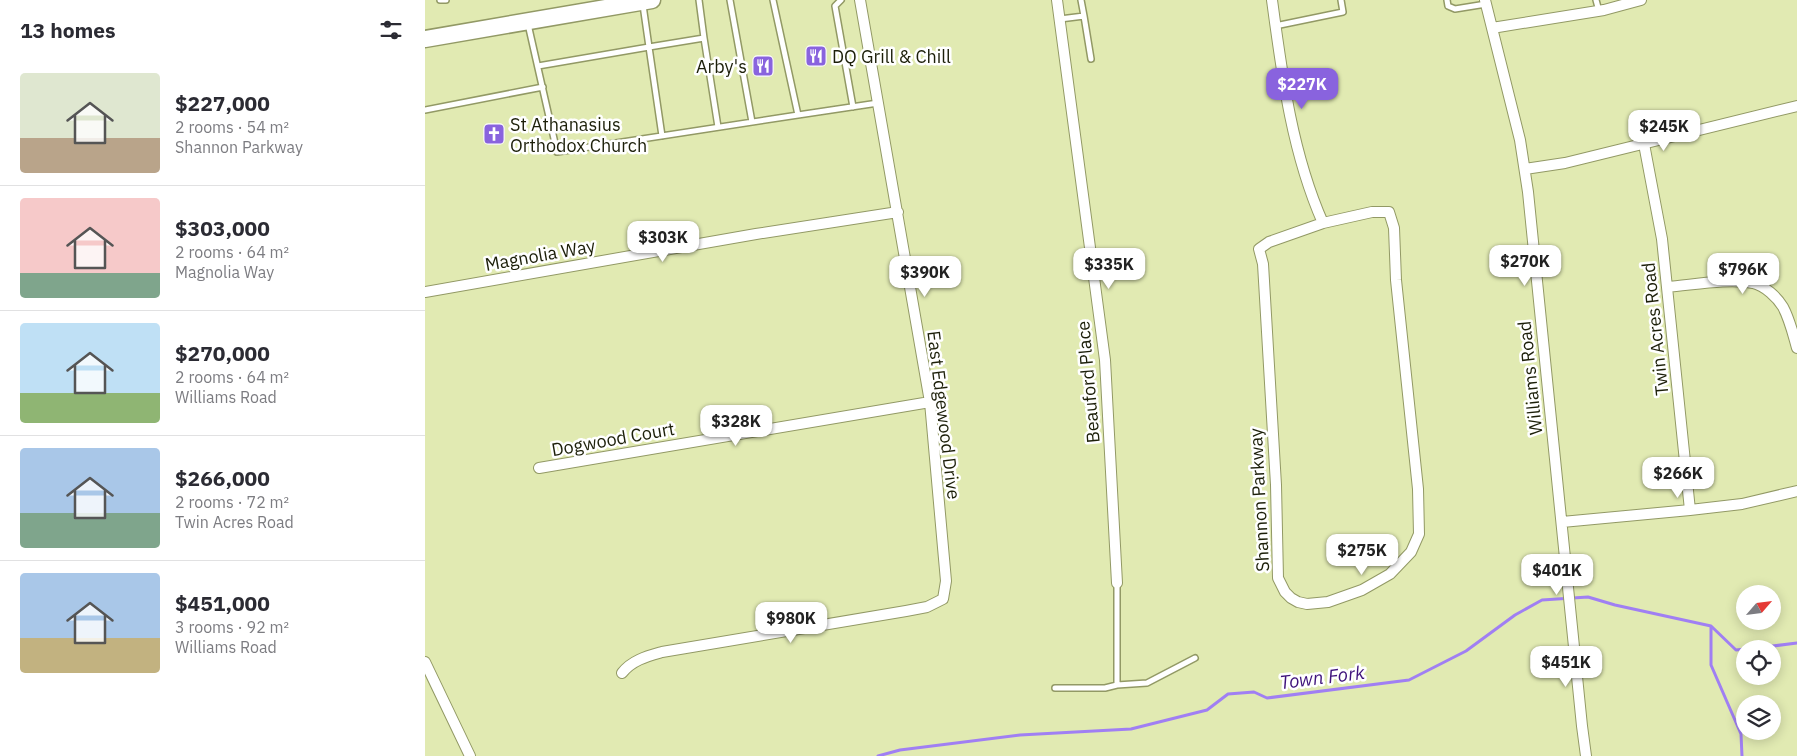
<!DOCTYPE html>
<meta charset="utf-8">
<style>
:root{--surface:#fff;--page:#f2f2f3;--text:#2b2b33;--muted:#7c7c81;--line:#e1e1e2;--accent:#8963de}
body{margin:0;font-family:"IBM Plex Sans",sans-serif;background:var(--page);color:var(--text);height:100vh;display:flex;flex-direction:column;font-size:19px;white-space:nowrap}
*{box-sizing:border-box;margin:0}
p{font-size:16px;color:var(--muted)}
.icon{flex:none;width:28px;height:28px;fill:none;stroke:currentColor;stroke-width:2;stroke-linecap:round;stroke-linejoin:round}
.map{position:relative;flex:1;overflow:hidden}
.drawer{display:flex;flex-direction:column;background:var(--surface);width:425px}
.drawer>*{flex:none}
.needle{width:32px;rotate:62deg}
.buttons{position:absolute;left:1311px;top:585px;display:grid;gap:10px}
.buttons a{display:grid;place-items:center;width:45px;height:45px;border-radius:50%;background:var(--surface);box-shadow:0 2px 12px #0003;font-size:25px}
.price{position:absolute;translate:-50% -42px;padding:0 11px;border-radius:10px;background:#fff;color:#222;font-size:16px;line-height:32px;filter:drop-shadow(0 1px 2px #0008)}
.price::after{content:'';position:absolute;left:50%;top:30px;width:15px;height:11px;margin-left:-8px;background:inherit;clip-path:polygon(0 0,100% 0,50% 100%)}
.price.on{background:var(--accent);color:#fff}
ul{padding:0;list-style:none}
li{display:flex;align-items:center;gap:15px;height:125px;padding:0 20px}
li+li{border-top:1px solid var(--line)}
li span{display:grid;place-items:center;flex:none;width:140px;height:100px;border-radius:5px;color:#555}
li>.icon{margin-inline-start:auto}
span .icon{width:60px;height:60px;fill:#fffc;stroke-width:1}
li b{font-size:21px}
h2{display:flex;justify-content:space-between;align-items:center;height:60px;padding:0 20px;font-size:21px}
main{display:flex;flex:1;min-height:0}
.map>svg:first-child{display:block}
.lines{fill:none;stroke-linecap:round;stroke-linejoin:round}
.stream{stroke:#a07ff3;stroke-width:3}
.service-casing{stroke:#929965;stroke-width:8}
.minor-casing{stroke:#929965;stroke-width:12}
.primary-casing{stroke:#929965;stroke-width:19}
.service{stroke:#fff;stroke-width:5}
.minor{stroke:#fff;stroke-width:10}
.primary{stroke:#fff;stroke-width:16}
.labels{text-anchor:middle;dominant-baseline:central;stroke-width:5;stroke-linejoin:round;paint-order:stroke}
.poi-label{font-size:18px;fill:#1c1f09;stroke:#fff;text-anchor:start}
.street-label{font-size:18px;fill:#1c1f09;stroke:#fff}
.water-label{font-size:19px;font-style:italic;fill:#3f137b;stroke:#fff}
</style>
<main>
<section class="drawer">
<h2>13 homes<svg class="icon" aria-label="filters" viewBox="0 0 24 24"><path d="M4 7h16M4 17h16"/><circle cx="9" cy="7" r="2"/><circle cx="15" cy="17" r="2"/></svg></h2>
<ul>
<li><span style="background:linear-gradient(#dfe7d0 65%,#b9a48a 0)"><svg class="icon" aria-label="home" viewBox="0 0 24 24"><path d="M3 11l9-7 9 7M6 9v11h12V9"/></svg></span><div><b>$227,000</b><p>2 rooms · 54 m²</p><p>Shannon Parkway</p></div></li>
<li><span style="background:linear-gradient(#f6c9c9 75%,#7fa58c 0)"><svg class="icon" aria-label="home" viewBox="0 0 24 24"><path d="M3 11l9-7 9 7M6 9v11h12V9"/></svg></span><div><b>$303,000</b><p>2 rooms · 64 m²</p><p>Magnolia Way</p></div></li>
<li><span style="background:linear-gradient(#bfe0f5 70%,#8fb573 0)"><svg class="icon" aria-label="home" viewBox="0 0 24 24"><path d="M3 11l9-7 9 7M6 9v11h12V9"/></svg></span><div><b>$270,000</b><p>2 rooms · 64 m²</p><p>Williams Road</p></div></li>
<li><span style="background:linear-gradient(#a9c7e8 65%,#7fa58c 0)"><svg class="icon" aria-label="home" viewBox="0 0 24 24"><path d="M3 11l9-7 9 7M6 9v11h12V9"/></svg></span><div><b>$266,000</b><p>2 rooms · 72 m²</p><p>Twin Acres Road</p></div></li>
<li><span style="background:linear-gradient(#a9c7e8 65%,#c2b280 0)"><svg class="icon" aria-label="home" viewBox="0 0 24 24"><path d="M3 11l9-7 9 7M6 9v11h12V9"/></svg></span><div><b>$451,000</b><p>3 rooms · 92 m²</p><p>Williams Road</p></div></li>
</ul>
</section>
<div class="map">
<svg width="1372" height="756" viewBox="0 0 1372 756">
<rect width="100%" height="100%" fill="#e1eab2"/>
<g class="lines">
<!-- stream -->
<path class="stream" d="M 1286,626 L 1286,665 L 1316,734 L 1317,756
M 1324,649 L 1372,643
M 453,756 L 475,750 L 595,735 L 706,729 L 782,710 L 803,694 L 829,692 L 842,698 L 984,680 L 1041,651 L 1090,615 L 1117,600 L 1163,597 L 1190,605 L 1286,626 L 1311,650 L 1320,649"/>
<!-- service casing -->
<g class="service-casing">
<path id="service" d="M 15,0 L 21,0
M 305,0 L 327,122
M 348,0 L 373,115 L 453,103
M 416,0 L 410,6 L 428,107
M 1022,0 L 1023,6 L 1030,9 L 1061,4
M 1171,0 L 1174,11
M 218,5 L 224,47 L 279,38 L 274,0
M 659,16 L 666,59
M 635,19 L 659,16 L 656,0
M 103,24 L 132,152 L 373,115
M 850,26 L 918,12 L 916,0
M 279,38 L 293,127
M 113,66 L 224,47 L 237,136
M 0,110 L 118,87
M 692,685 L 722,683 L 770,658
M 630,688 L 680,688 L 692,685 L 692,583"/>
</g>
<!-- minor casing -->
<g class="minor-casing">
<path id="minor" d="M 632,0 L 680,360 L 692,583
M 847,0 C 857,75 867,153 898,223
M 1060,0 L 1095,140 L 1103,192 L 1157,726 L 1161,756
M 1067,28 L 1179,10 L 1216,0
M 1219,144 L 1237,239 L 1265,510
M 1100,169 L 1140,163 L 1372,106
M 947,212 L 964,212 L 969,228 L 971,280 L 993,489 L 994,534 L 986,552 L 965,574 L 937,590 L 903,602 L 882,604 L 873,602 L 866,598 L 860,592 L 853,578 L 851,485 L 838,264 L 834,249 L 844,242 L 898,223 Z
M 1242,287 C 1268,285 1303,278 1328,283 C 1340,286 1352,297 1358,307 C 1365,320 1368,334 1372,348
M 0,292 L 331,234 L 473,212
M 114,468 L 505,402
M 1137,522 L 1265,510 L 1317,504 L 1372,491
M 0,662 L 45,756
M 197,673 C 207,660 223,656 237,652 L 481,611 L 502,607 L 518,599 L 521,581 L 505,402 L 435,0"/>
</g>
<!-- primary casing -->
<g class="primary-casing">
<path id="primary" d="M 0,39 L 227,0"/>
</g>
<!-- service -->
<use href="#service" class="service"/>
<!-- minor -->
<use href="#minor" class="minor"/>
<!-- primary -->
<use href="#primary" class="primary"/>
</g>
<!-- icons -->
<defs>
<g id="restaurant-square" transform="scale(1.125)"><rect x="-9" y="-9" width="18" height="18" rx="4" fill="#8963de" stroke="#fff"/><path d="M-5-6h1v4h1v-4h1v4h1v-4h1v5L-1.5 .5V6h-2V.5L-5-1ZM5-6V6H3V1.5H1.5Q1.5-4 5-6Z" fill="#fff"/></g>
<g id="church-square" transform="scale(1.125)"><rect x="-9" y="-9" width="18" height="18" rx="4" fill="#8963de" stroke="#fff"/><path d="M-1.2-6h2.4v3.5h3.3v2.4h-3.3V6h-2.4V-.1h-3.3v-2.4h3.3Z" fill="#fff"/></g>
</defs>
<g fill-rule="evenodd">
<use href="#restaurant-square" x="391" y="56"/>
<use href="#restaurant-square" x="338" y="66"/>
<use href="#church-square" x="69" y="134"/>
</g>
<g class="labels">
<!-- poi labels -->
<g class="poi-label">
<text x="407" y="56">DQ Grill &amp; Chill</text>
<text x="322" y="66" text-anchor="end">Arby's</text>
<text x="85" y="124">St Athanasius<tspan x="85" dy="21">Orthodox Church</tspan></text>
</g>
<!-- street labels -->
<g class="street-label">
<text transform="translate(115 255) rotate(-10)">Magnolia Way</text>
<text transform="translate(1230 329) rotate(-96)">Twin Acres Road</text>
<text transform="translate(1105 378) rotate(-96)">Williams Road</text>
<text transform="translate(663 382) rotate(-95)">Beauford Place</text>
<text transform="translate(519 415) rotate(83)">East Edgewood Drive</text>
<text transform="translate(188 439) rotate(-10)">Dogwood Court</text>
<text transform="translate(834 500) rotate(-93)">Shannon Parkway</text>
</g>
<!-- water labels -->
<g class="water-label">
<text transform="translate(897 677) rotate(-7)">Town Fork</text>
</g>
</g>
</svg>
<div class="buttons">
<a><svg class="needle" viewBox="-14 -14 28 28"><path d="M0-13l5 13h-10z" fill="#e53935"/><path d="M0 13l5-13h-10z" fill="#7c7c81"/></svg></a>
<a><svg class="icon" aria-label="locate" viewBox="0 0 24 24"><circle cx="12" cy="12" r="6"/><path d="M12 2v4M12 18v4M2 12h4M18 12h4"/></svg></a>
<a><svg class="icon" aria-label="layers" viewBox="0 0 24 24"><path d="M12 4l9 5-9 5-9-5zM3 14l9 5 9-5"/></svg></a>
</div>
<b class="price on" style="left:877px;top:110px">$227K</b>
<b class="price" style="left:1239px;top:152px">$245K</b>
<b class="price" style="left:238px;top:263px">$303K</b>
<b class="price" style="left:1100px;top:287px">$270K</b>
<b class="price" style="left:684px;top:290px">$335K</b>
<b class="price" style="left:1318px;top:295px">$796K</b>
<b class="price" style="left:500px;top:298px">$390K</b>
<b class="price" style="left:311px;top:447px">$328K</b>
<b class="price" style="left:1253px;top:499px">$266K</b>
<b class="price" style="left:937px;top:576px">$275K</b>
<b class="price" style="left:1132px;top:596px">$401K</b>
<b class="price" style="left:366px;top:644px">$980K</b>
<b class="price" style="left:1141px;top:688px">$451K</b>
</div>
</main>
